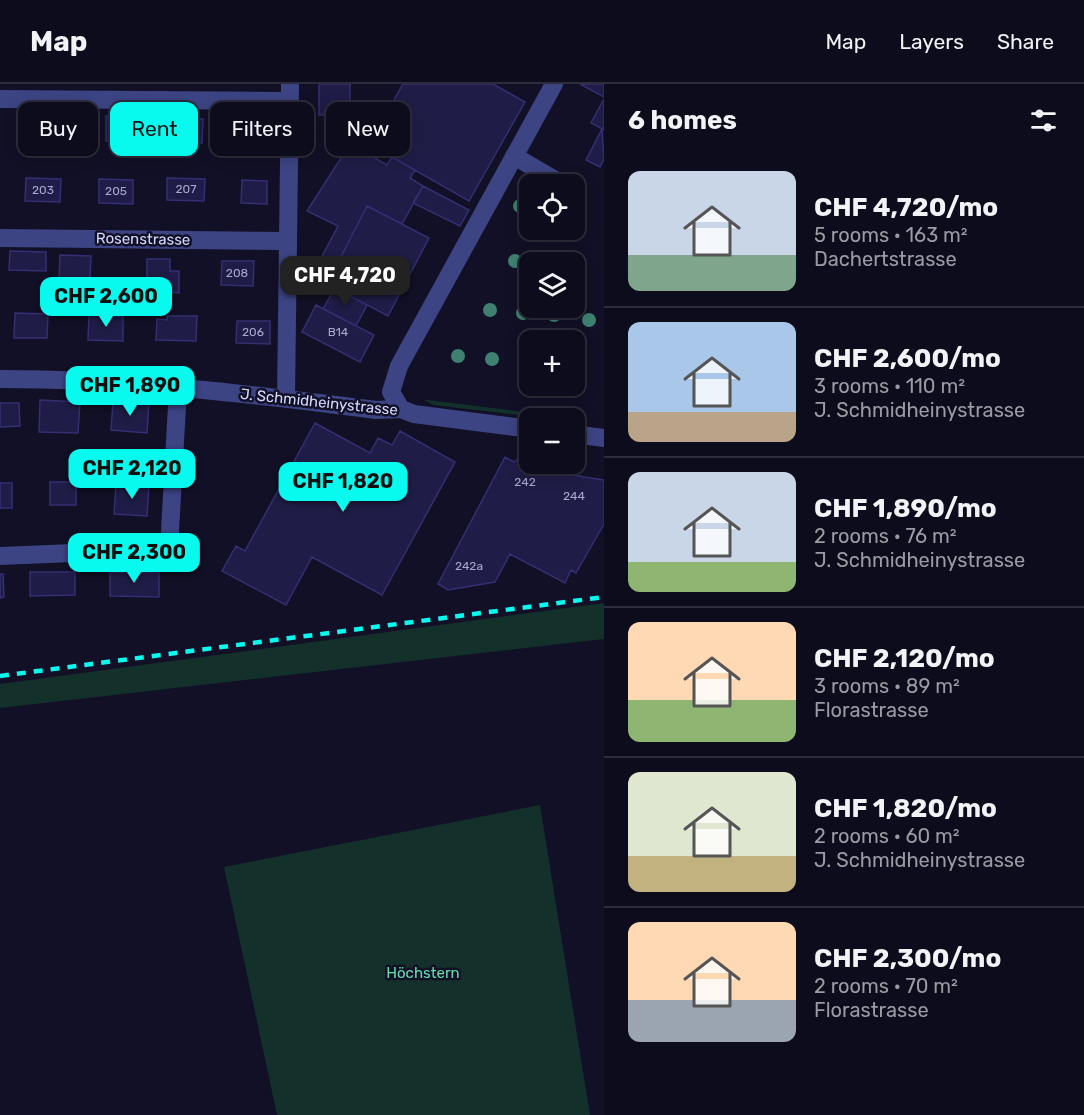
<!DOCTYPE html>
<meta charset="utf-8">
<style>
:root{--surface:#0d0c1c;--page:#161525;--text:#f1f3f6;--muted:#9a9ba3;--line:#2d2c3b;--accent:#08f9ee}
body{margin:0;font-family:Rubik,sans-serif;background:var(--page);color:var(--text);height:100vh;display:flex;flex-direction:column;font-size:22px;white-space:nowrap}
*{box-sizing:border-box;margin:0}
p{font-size:20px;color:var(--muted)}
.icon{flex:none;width:33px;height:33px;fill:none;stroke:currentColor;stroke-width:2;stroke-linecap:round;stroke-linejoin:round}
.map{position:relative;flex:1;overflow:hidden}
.panel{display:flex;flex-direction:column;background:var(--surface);width:480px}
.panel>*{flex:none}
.hud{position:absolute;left:18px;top:18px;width:495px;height:54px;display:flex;gap:12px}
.buttons{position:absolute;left:519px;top:90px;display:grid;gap:12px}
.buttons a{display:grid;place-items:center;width:66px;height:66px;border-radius:12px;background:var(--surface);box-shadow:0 3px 15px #0003,0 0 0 2px var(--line);font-size:30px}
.price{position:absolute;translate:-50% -51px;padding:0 14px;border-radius:12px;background:var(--accent);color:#111;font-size:20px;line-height:39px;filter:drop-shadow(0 2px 3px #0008)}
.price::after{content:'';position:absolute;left:50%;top:36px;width:18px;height:14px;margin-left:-9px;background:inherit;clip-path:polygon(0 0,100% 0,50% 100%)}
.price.active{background:#222;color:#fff}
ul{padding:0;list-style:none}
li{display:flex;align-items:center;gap:18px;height:150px;padding:0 24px}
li+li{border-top:2px solid var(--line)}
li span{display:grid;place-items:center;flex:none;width:168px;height:120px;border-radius:12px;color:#555}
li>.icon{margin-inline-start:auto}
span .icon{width:72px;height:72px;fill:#fffc;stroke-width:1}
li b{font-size:26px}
h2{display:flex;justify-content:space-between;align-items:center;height:72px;padding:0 24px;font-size:26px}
.chip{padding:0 21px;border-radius:12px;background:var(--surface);box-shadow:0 3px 15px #0003,0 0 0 2px var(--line);font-size:21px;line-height:54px}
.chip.active{background:var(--accent);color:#111}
header{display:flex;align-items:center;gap:36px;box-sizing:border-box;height:84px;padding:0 30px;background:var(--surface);border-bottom:2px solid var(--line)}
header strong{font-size:28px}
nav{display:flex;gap:33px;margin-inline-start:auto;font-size:21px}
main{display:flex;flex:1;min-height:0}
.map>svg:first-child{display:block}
.green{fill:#13302b}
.building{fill:#1f1d47;stroke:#332f72;stroke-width:1.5}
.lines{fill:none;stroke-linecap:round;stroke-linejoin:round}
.minor{stroke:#3c4484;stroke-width:18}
.rail{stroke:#08f9ee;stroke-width:4.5;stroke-dasharray:9 8;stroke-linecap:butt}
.tree{fill:#3e8170}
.labels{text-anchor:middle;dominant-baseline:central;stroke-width:5;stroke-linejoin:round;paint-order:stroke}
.number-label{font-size:12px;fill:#a8a9d0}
.street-label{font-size:15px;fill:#d6d8fe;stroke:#111026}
.park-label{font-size:15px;fill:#63ddad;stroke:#111026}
</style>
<header>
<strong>Map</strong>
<nav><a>Map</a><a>Layers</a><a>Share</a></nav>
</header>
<main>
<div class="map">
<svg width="604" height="1031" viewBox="0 0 604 1031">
<rect width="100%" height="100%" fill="#111026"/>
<!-- green -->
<path class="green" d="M 424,316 L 428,316 L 573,334 L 544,334 L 433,321 Z
M 604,519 L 604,555 L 0,624 L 0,600 Z
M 540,721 L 590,1031 L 277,1031 L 224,783 Z"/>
<!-- building -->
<path class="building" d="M 319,0 L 350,0 L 350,31 L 319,31 Z
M 403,0 L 493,0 L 525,18 L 469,117 L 369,60 Z
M 580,0 L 604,0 L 604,13 Z
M 604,15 L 604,46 L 591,39 Z
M 106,32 L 138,33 L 137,58 L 106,57 Z
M 35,34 L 63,35 L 62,61 L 34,60 Z
M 175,34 L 203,35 L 202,59 L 175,59 Z
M 246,35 L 271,35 L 271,60 L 246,60 Z
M 602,45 L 604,75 L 600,83 L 586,76 Z
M 350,60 L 387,81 L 392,73 L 415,86 L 410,94 L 423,102 L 402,140 L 367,122 L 327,200 L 312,191 L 338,142 L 307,127 Z
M 26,94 L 61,95 L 60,118 L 25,117 Z
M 167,94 L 205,95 L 204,117 L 167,116 Z
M 99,95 L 133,96 L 133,120 L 99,119 Z
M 242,96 L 267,97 L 267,120 L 241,119 Z
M 423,102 L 469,126 L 460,142 L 413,119 Z
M 367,122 L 429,154 L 388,232 L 327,200 Z
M 10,167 L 46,168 L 46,187 L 9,186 Z
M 60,171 L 91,172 L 90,196 L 59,195 Z
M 147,175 L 170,175 L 170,187 L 179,187 L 179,209 L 168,208 L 168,201 L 147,200 Z
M 222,177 L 254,177 L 253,202 L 221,201 Z
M 335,204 L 367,221 L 356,242 L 323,225 Z
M 316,221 L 374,251 L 360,278 L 302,248 Z
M 15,229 L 48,230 L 47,254 L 14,254 Z
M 89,231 L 123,232 L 123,257 L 88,256 Z
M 167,232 L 197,232 L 196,257 L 156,256 L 157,235 L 167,236 Z
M 237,237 L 270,237 L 270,260 L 236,259 Z
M 40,316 L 80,318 L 78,349 L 39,348 Z
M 113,318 L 149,320 L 147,349 L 111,346 Z
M 0,319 L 19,319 L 20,342 L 0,343 Z
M 315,339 L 370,369 L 378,354 L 392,361 L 400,347 L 455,378 L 382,511 L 312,473 L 286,521 L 222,487 L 236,462 L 245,467 Z
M 523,371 L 530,372 L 530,380 L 546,380 L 560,389 L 604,396 L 604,440 L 576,489 L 571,486 L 565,499 L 510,470 L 495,498 L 448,506 L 438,500 L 505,373 L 514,378 Z
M 50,398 L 76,398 L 76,421 L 50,421 Z
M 0,399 L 12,399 L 12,424 L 0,424 Z
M 116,399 L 149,401 L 147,432 L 114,430 Z
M 30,488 L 75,488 L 75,511 L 30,512 Z
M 110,488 L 159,489 L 159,513 L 110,512 Z
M 0,490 L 3,490 L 4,513 L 0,514 Z"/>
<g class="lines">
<!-- minor -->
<path class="minor" d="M 0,15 L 289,17
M 514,72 L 562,100
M 0,154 L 286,157
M 0,295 C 125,295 251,310 376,326 L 401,325 L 414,330 L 530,345
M 286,314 L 290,0
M 401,325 L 391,308 L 399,282 L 554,0
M 574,350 L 604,354
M 0,472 L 169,465 L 178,304"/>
<!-- rail -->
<path class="rail" d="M 0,592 L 604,513"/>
</g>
<!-- trees -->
<g class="tree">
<circle cx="520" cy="122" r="7"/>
<circle cx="515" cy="177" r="7"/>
<circle cx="490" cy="226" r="7"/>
<circle cx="523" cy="229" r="7"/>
<circle cx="554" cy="231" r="7"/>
<circle cx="589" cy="236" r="7"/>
<circle cx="458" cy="272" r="7"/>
<circle cx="492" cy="275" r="7"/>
</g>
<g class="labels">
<!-- number labels -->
<g class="number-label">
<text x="186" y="105">207</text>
<text x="43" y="106">203</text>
<text x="116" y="107">205</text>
<text x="237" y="189">208</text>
<text x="253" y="248">206</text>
<text x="338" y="248">B14</text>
<text x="525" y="398">242</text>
<text x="574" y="412">244</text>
<text x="469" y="482">242a</text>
</g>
<!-- street labels -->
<g class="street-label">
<text transform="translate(143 155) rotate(1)">Rosenstrasse</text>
<text transform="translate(319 318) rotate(6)">J. Schmidheinystrasse</text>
</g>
<!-- park labels -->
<g class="park-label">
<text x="423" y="889">Höchstern</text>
</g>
</g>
</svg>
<div class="buttons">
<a><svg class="icon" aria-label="locate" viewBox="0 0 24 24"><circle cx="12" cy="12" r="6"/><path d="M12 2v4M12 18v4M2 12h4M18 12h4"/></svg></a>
<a><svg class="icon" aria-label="layers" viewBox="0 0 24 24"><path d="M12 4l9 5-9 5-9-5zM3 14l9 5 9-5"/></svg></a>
<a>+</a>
<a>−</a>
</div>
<b class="price active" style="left:345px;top:223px">CHF 4,720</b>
<b class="price" style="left:106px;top:244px">CHF 2,600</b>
<b class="price" style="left:130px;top:333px">CHF 1,890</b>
<b class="price" style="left:132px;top:416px">CHF 2,120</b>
<b class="price" style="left:343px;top:429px">CHF 1,820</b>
<b class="price" style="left:134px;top:500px">CHF 2,300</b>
<div class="hud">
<a class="chip">Buy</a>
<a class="chip active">Rent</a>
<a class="chip">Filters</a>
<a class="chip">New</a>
</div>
</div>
<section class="panel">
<h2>6 homes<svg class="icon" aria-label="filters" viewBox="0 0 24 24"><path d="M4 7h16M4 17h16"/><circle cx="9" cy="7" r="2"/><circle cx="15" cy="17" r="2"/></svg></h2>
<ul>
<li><span style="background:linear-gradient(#c9d6e8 70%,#7fa58c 0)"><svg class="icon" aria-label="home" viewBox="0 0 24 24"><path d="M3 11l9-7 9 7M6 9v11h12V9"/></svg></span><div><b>CHF 4,720/mo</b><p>5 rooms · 163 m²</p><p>Dachertstrasse</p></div></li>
<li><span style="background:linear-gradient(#a9c7e8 75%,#b9a48a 0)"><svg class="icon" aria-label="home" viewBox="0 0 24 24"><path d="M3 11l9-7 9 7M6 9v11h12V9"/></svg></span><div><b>CHF 2,600/mo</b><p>3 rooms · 110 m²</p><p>J. Schmidheinystrasse</p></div></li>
<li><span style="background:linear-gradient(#c9d6e8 75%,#8fb573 0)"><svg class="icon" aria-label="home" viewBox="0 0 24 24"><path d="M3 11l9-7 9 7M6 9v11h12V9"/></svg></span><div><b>CHF 1,890/mo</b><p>2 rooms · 76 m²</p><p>J. Schmidheinystrasse</p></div></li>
<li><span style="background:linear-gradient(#ffd9b3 65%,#8fb573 0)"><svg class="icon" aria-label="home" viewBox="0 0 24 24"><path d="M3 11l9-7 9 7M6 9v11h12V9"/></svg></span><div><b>CHF 2,120/mo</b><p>3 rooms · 89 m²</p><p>Florastrasse</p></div></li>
<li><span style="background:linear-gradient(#dfe7d0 70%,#c2b280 0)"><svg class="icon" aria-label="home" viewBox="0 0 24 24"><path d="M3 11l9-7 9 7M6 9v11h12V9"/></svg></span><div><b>CHF 1,820/mo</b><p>2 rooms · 60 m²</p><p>J. Schmidheinystrasse</p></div></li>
<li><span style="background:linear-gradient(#ffd9b3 65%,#9aa5b1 0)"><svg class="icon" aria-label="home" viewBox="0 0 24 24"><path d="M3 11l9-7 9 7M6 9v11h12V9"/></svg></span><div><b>CHF 2,300/mo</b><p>2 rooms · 70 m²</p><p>Florastrasse</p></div></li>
</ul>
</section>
</main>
